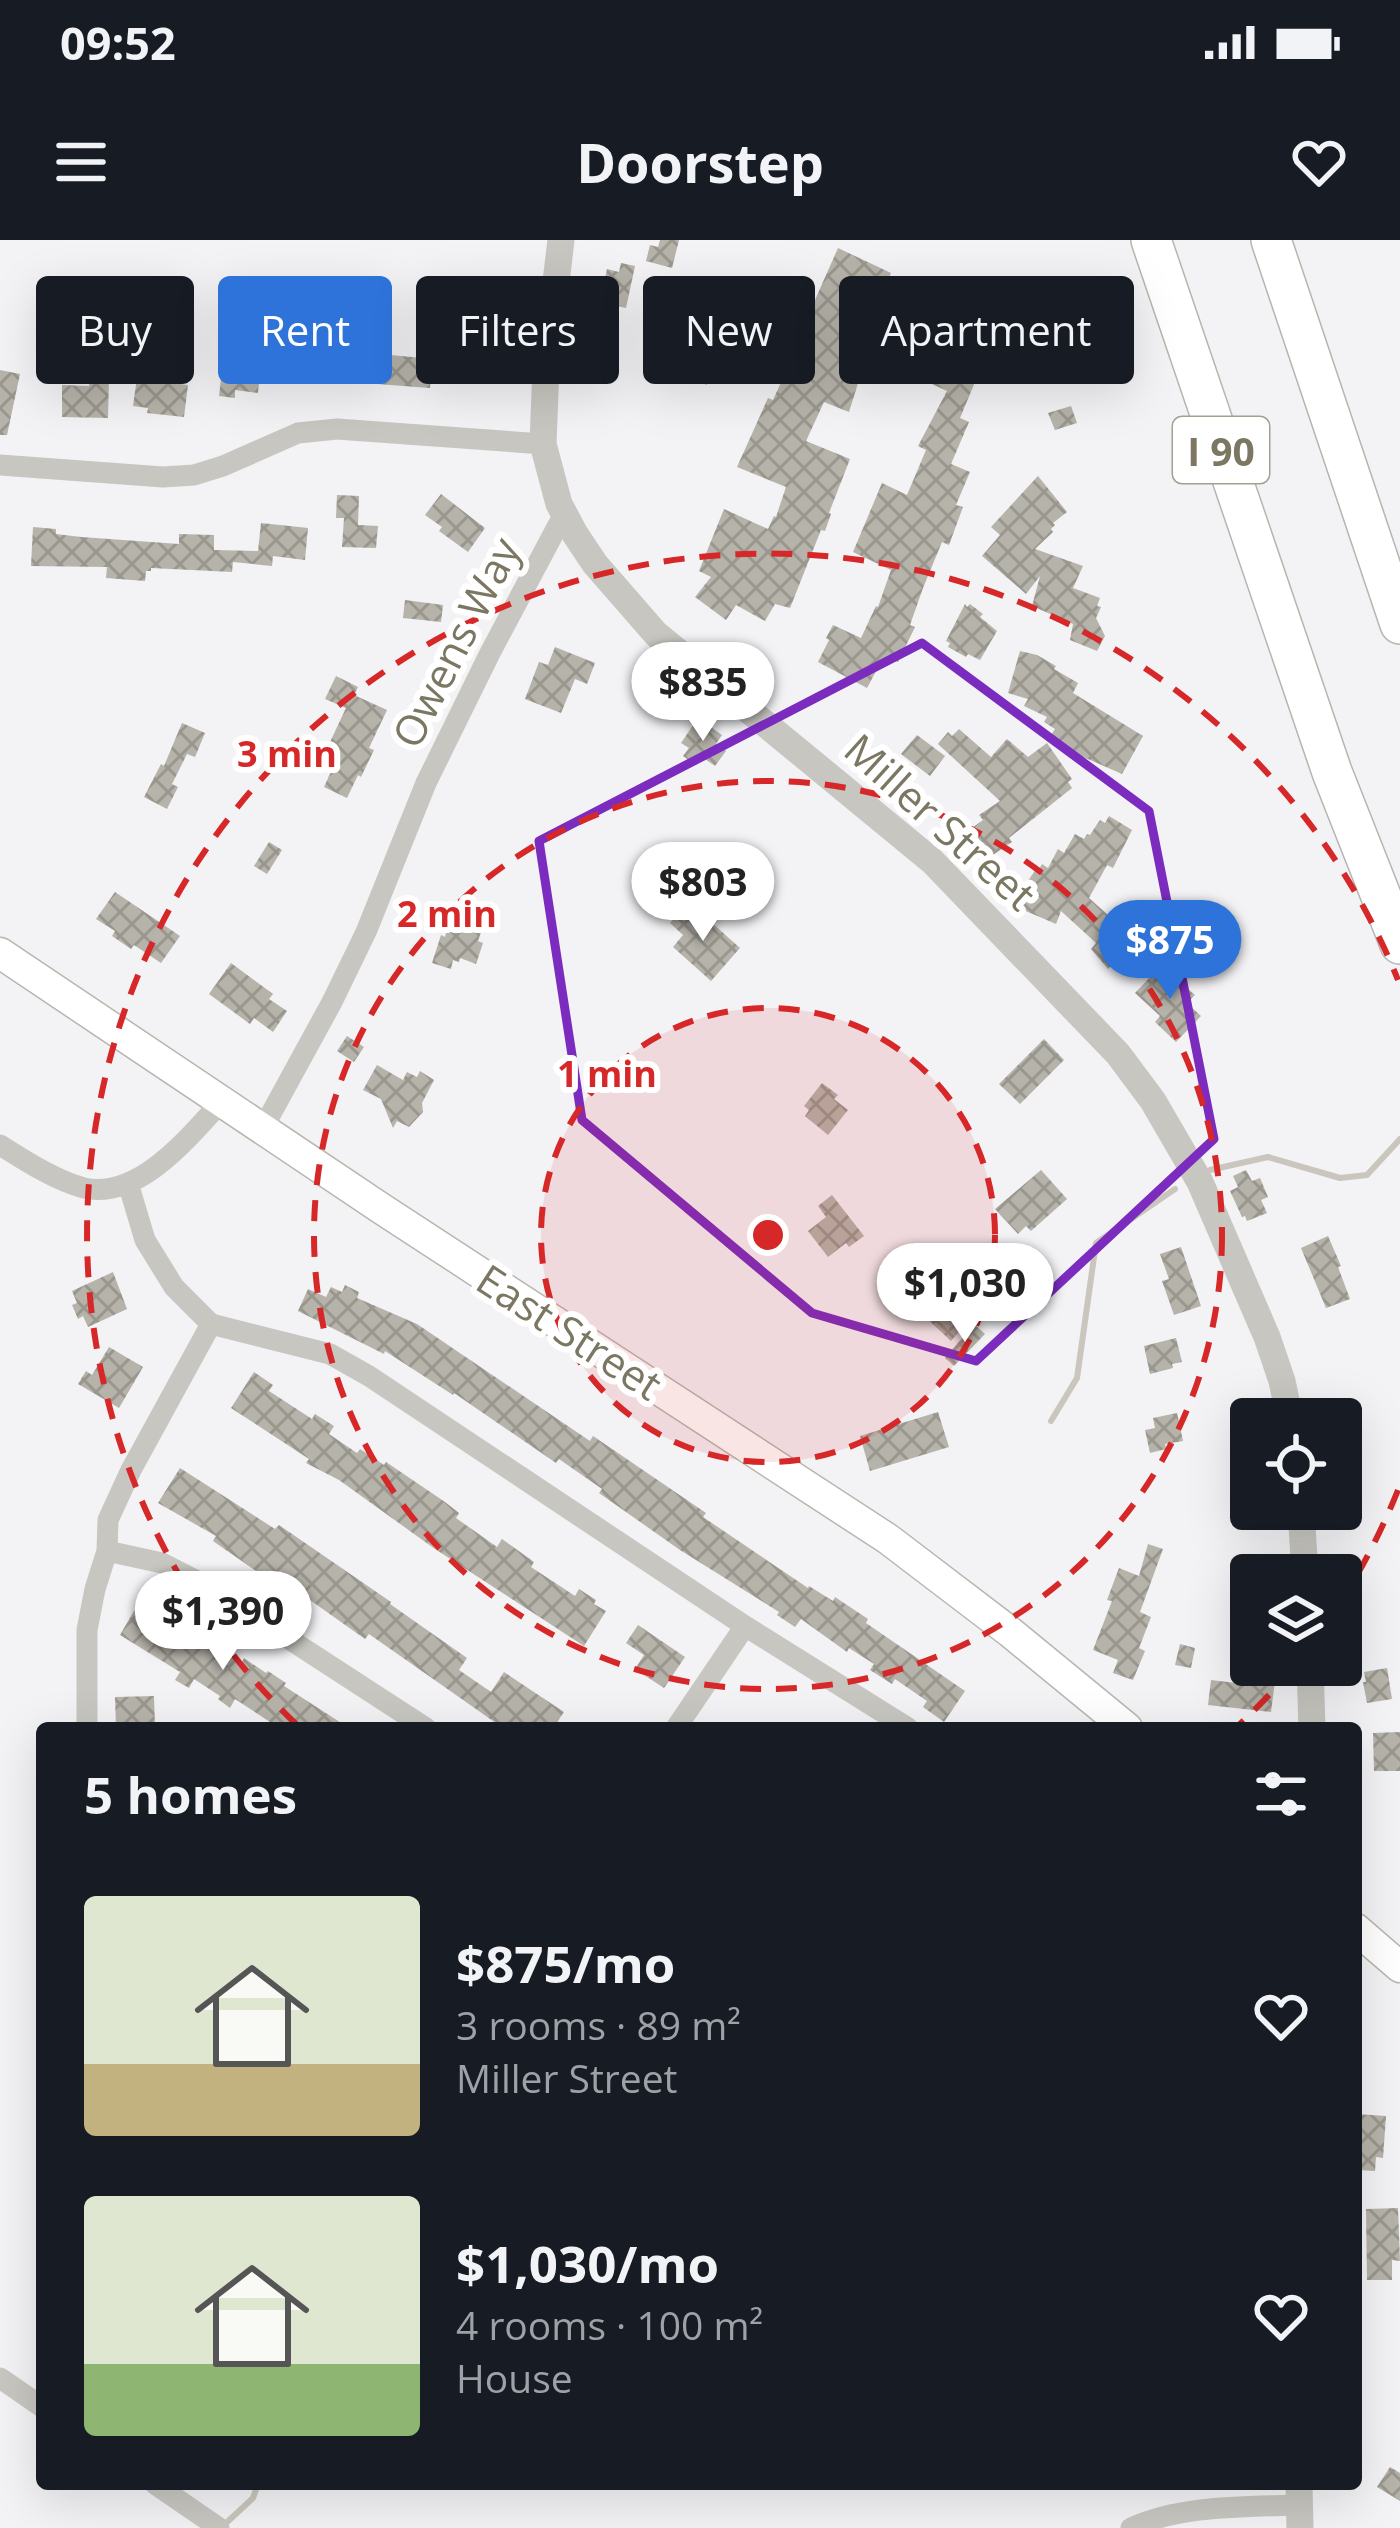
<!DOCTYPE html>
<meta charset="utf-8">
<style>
:root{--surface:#171b24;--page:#242831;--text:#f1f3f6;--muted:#9ea1a6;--accent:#2e73d9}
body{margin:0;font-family:"Open Sans",sans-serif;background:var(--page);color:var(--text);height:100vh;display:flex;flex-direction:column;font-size:45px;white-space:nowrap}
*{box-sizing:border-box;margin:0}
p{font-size:39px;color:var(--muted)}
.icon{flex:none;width:66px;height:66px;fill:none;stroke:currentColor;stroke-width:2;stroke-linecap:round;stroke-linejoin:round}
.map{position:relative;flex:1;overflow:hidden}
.drawer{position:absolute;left:36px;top:1482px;width:1326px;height:768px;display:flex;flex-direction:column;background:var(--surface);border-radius:12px;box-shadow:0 12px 48px #0002}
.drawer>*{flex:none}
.guide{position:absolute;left:36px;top:36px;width:1329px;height:108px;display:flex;gap:24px}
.fabs{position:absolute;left:1230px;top:1158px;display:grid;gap:24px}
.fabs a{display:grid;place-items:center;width:132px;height:132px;border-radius:12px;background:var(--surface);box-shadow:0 12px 48px #0002;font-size:60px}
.price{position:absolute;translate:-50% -102px;padding:0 27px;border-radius:42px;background:#fff;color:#222;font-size:39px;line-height:78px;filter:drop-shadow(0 3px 6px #0008)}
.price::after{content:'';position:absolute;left:50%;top:72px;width:36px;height:27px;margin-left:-18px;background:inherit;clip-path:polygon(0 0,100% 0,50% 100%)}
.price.current{background:var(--accent);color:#fff}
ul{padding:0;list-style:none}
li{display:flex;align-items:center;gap:36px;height:300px;padding:0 48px}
li span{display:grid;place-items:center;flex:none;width:336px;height:240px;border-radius:12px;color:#555}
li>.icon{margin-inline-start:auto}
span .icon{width:144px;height:144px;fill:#fffc;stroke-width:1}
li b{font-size:51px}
h2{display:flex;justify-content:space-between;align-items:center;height:144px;padding:0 48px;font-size:51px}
.pill{padding:0 42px;border-radius:12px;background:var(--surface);box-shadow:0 12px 48px #0002;font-size:42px;line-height:108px}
.pill.current{background:var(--accent);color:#fff}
.status{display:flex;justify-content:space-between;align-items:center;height:84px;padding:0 60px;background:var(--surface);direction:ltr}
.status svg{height:33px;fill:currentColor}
header{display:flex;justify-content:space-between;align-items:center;height:156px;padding:0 48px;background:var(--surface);font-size:54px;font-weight:700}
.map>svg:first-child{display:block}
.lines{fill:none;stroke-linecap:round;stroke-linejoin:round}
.stream{stroke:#cac6bd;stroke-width:6}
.building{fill:url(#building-cross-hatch)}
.secondary-casing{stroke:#b8b6ae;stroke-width:33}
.motorway-casing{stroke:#b6b5af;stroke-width:42}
.minor{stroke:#c7c6c0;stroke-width:21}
.tertiary{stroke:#c7c6c0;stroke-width:27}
.secondary{stroke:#fff;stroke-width:30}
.motorway{stroke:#fff;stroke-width:39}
.marked{fill:none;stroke:#7b2cbf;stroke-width:9;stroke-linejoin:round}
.ring{fill:none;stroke:#d62828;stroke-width:6;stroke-dasharray:21 15}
.labels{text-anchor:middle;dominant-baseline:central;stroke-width:12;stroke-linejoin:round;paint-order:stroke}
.shield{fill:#fff;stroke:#a3a091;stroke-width:3}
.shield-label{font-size:39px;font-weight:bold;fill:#7b7762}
.street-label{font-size:42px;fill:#7b7762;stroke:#fff}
.centre{fill:#d62828;stroke:#fff;stroke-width:6}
.ring-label{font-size:36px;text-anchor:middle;font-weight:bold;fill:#d62828;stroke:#fff;stroke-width:12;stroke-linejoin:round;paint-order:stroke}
</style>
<div class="status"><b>09:52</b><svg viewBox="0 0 49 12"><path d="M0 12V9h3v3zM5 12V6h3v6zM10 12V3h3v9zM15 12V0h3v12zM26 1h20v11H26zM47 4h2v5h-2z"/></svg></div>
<header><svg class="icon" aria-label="menu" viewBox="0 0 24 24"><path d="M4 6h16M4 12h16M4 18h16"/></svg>Doorstep<svg class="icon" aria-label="heart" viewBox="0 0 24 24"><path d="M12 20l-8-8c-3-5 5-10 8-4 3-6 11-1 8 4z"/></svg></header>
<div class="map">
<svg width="1400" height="2288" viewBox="0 0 1400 2288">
<defs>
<pattern id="building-cross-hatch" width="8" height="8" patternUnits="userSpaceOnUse" patternTransform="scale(3)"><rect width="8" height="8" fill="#b6b3aa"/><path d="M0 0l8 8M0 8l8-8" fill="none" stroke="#99968e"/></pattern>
</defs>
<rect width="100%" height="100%" fill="#f3f2f5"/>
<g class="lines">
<!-- stream -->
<path class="stream" d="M 1210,930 L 1268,917 L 1340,938 L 1367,935 L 1400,899
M 1051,1181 L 1077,1138 L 1096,1003 L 1175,949
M 223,2286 L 253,2258 L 258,2244"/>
</g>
<!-- building -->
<path class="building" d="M 660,0 L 679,0 L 672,28 L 646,21 L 650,5 L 658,7 Z
M 838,8 L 891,33 L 874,69 L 891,77 L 869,126 L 864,124 L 849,172 L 824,162 L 806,201 L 850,219 L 829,273 L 831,274 L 825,291 L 821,290 L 790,368 L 775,364 L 765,381 L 736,365 L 726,380 L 695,357 L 711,337 L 699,331 L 724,269 L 768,289 L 774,276 L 776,277 L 786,247 L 737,227 L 768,158 L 773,160 L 783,138 L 806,122 L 794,102 L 801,84 L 804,85 Z
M 621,23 L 635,26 L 626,68 L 600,62 L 607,29 L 619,32 Z
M 727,49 L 736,61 L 720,72 L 711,60 Z
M 963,73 L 1016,95 L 997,137 L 980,130 L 960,178 L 969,182 L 951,224 L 970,232 L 956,265 L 963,267 L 949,305 L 942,302 L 923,348 L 910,385 L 915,387 L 898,422 L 889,418 L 886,424 L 881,422 L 867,448 L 818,422 L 829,400 L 826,398 L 833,385 L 861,398 L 876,366 L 878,367 L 891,330 L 853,312 L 882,243 L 907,255 L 926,210 L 918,206 L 947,151 L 932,144 L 957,81 L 959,82 Z
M 303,94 L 345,99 L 342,128 L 320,125 L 319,133 L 299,131 Z
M 709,112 L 723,133 L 706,145 L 691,123 Z
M 224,113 L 253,115 L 252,121 L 261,122 L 258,153 L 235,150 L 235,158 L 219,156 Z
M 380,114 L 433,119 L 430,148 L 377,144 Z
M 0,130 L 20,134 L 7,195 L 0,195 Z
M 90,137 L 109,138 L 108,178 L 62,177 L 62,145 L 89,146 Z
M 137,138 L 188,145 L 184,177 L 147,173 L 148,168 L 133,166 Z
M 1071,166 L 1077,183 L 1055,190 L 1048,173 Z
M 1038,236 L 1067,272 L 1053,283 L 1055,285 L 1051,289 L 1053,292 L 1035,309 L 1083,326 L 1073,348 L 1100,358 L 1097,366 L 1101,367 L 1096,378 L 1105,396 L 1097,411 L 1070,400 L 1073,384 L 1032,366 L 1040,336 L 1026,354 L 982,316 L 1000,295 L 991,287 Z
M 441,254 L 485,288 L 468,312 L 439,291 L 442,287 L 425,275 Z
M 337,255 L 359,256 L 358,285 L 378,286 L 376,308 L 342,307 L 344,278 L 336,278 Z
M 261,283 L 308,288 L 305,320 L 273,316 L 272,326 L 233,322 L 232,332 L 151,328 L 151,331 L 146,331 L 145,341 L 106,338 L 107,327 L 31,326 L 33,287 L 56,289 L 56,294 L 81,297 L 179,304 L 179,294 L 214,295 L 214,310 L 258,311 Z
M 405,360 L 443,365 L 441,382 L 403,378 Z
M 965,364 L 967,367 L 970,364 L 983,374 L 980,377 L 997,391 L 980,420 L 968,414 L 966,417 L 948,407 L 950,403 L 946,401 Z
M 555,407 L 595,423 L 587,444 L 575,439 L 561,473 L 525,459 L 539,422 L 548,425 Z
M 1020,411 L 1037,415 L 1056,426 L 1054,429 L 1078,443 L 1073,453 L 1143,496 L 1122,534 L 1047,501 L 1055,489 L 1044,482 L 1047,477 L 1024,466 L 1028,459 L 1008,453 Z
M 336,436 L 358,447 L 354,455 L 387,470 L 369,508 L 374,510 L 361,537 L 358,535 L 347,558 L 324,547 L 335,523 L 323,517 L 346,468 L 325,459 Z
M 698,478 L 722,495 L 716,504 L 726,511 L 715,526 L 702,517 L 696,525 L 683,516 L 689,508 L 681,503 Z
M 182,483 L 205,493 L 195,517 L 187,514 L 172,544 L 178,547 L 167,569 L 144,557 L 161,524 L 164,526 Z
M 959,489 L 991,517 L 1007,499 L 1028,517 L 1047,503 L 1072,539 L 1068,542 L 1072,548 L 1009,598 L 1012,602 L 981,623 L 962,595 L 983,580 L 979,575 L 1000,561 L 938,504 L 948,492 L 952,496 Z
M 917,495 L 945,516 L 930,536 L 901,514 Z
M 1109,576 L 1132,590 L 1113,628 L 1107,625 L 1089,658 L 1117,683 L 1108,694 L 1129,713 L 1115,728 L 1112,725 L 1108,729 L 1091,709 L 1096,703 L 1061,671 L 1056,684 L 1012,665 L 1036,629 L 1038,631 L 1042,624 L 1048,628 L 1058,609 L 1064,613 L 1075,594 L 1084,599 L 1087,594 L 1090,595 L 1100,580 L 1105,583 Z
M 269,602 L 282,610 L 267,634 L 254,626 Z
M 115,652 L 180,696 L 161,723 L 134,705 L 131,709 L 112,696 L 115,691 L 96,679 Z
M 683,668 L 697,680 L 702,674 L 740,708 L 711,741 L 673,707 L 683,695 L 670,683 Z
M 466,669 L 487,675 L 478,701 L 483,703 L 476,724 L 460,718 L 459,722 L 453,720 L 451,729 L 432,723 L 441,695 L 445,697 L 448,685 L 460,689 Z
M 231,723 L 273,754 L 269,759 L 287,771 L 273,792 L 254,778 L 250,784 L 209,754 Z
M 1168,723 L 1184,739 L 1181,743 L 1195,755 L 1187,763 L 1201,776 L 1176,802 L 1155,782 L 1160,776 L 1135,753 L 1155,732 L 1158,734 Z
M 347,796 L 364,807 L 354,822 L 337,811 Z
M 1044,799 L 1064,820 L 1020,864 L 999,844 Z
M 377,825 L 403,840 L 407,832 L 417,837 L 420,831 L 434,840 L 422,863 L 423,872 L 409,887 L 397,881 L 393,888 L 381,859 L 363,850 Z
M 822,843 L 838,855 L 834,859 L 848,870 L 828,895 L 805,876 L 809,870 L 804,866 Z
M 1041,930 L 1067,959 L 1031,991 L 1026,986 L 1018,994 L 995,969 Z
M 1246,930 L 1252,941 L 1260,938 L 1268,957 L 1261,960 L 1267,973 L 1247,981 L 1245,976 L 1242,977 L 1230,951 L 1238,947 L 1233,936 Z
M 832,955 L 864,996 L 849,1007 L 846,1003 L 828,1017 L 808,991 L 826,977 L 818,966 Z
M 1328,996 L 1341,1026 L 1338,1027 L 1350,1059 L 1326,1068 L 1301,1008 Z
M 1181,1007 L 1201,1066 L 1174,1075 L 1162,1041 L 1169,1039 L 1160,1014 Z
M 113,1032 L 127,1069 L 88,1087 L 83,1076 L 78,1079 L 72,1065 L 77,1063 L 72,1051 Z
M 345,1045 L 359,1052 L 357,1058 L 417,1084 L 590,1201 L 593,1196 L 706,1273 L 703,1277 L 808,1348 L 809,1346 L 833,1361 L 835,1357 L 868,1379 L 866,1383 L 965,1451 L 944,1482 L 923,1467 L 927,1461 L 895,1439 L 892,1444 L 870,1430 L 874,1424 L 849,1408 L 847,1412 L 801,1379 L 795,1387 L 777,1375 L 779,1372 L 680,1310 L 599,1253 L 602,1249 L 559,1219 L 556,1223 L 454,1153 L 453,1155 L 385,1111 L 384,1114 L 298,1071 L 308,1049 L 326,1057 L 331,1047 L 342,1052 Z
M 941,1053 L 953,1064 L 949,1069 L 965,1085 L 951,1101 L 922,1074 Z
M 974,1084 L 985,1094 L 954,1126 L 945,1118 Z
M 1176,1098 L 1182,1122 L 1172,1124 L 1173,1128 L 1150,1134 L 1144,1106 Z
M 109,1107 L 143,1127 L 119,1168 L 78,1144 L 86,1131 L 92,1135 Z
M 254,1132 L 273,1145 L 269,1151 L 312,1179 L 315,1174 L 334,1186 L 329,1194 L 357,1213 L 360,1209 L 384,1225 L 386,1222 L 445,1262 L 459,1273 L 456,1278 L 497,1307 L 502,1299 L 534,1322 L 531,1327 L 575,1356 L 579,1349 L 596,1360 L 594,1364 L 606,1371 L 584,1406 L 435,1309 L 339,1240 L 306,1223 L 309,1219 L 231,1168 Z
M 938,1172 L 949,1207 L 870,1231 L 860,1196 Z
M 1177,1173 L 1183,1201 L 1165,1204 L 1166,1209 L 1150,1213 L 1145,1190 L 1155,1188 L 1153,1178 Z
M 180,1228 L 275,1289 L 279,1285 L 391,1362 L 390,1364 L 467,1418 L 459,1430 L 491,1452 L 504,1432 L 564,1472 L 553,1488 L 503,1488 L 369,1394 L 365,1399 L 286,1343 L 282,1349 L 213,1301 L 216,1296 L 158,1263 Z
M 1148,1304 L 1163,1309 L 1140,1372 L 1151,1377 L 1139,1408 L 1145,1411 L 1133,1440 L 1113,1433 L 1118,1420 L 1093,1410 L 1112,1361 L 1107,1360 L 1119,1328 L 1139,1336 Z
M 138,1364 L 159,1377 L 162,1373 L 241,1424 L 244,1418 L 266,1433 L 268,1431 L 286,1443 L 284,1446 L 349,1488 L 279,1488 L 235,1459 L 230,1468 L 218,1459 L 220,1456 L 194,1439 L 189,1448 L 175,1440 L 180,1432 L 120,1395 Z
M 638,1385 L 685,1417 L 664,1448 L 635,1429 L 644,1415 L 626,1403 Z
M 1180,1404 L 1195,1408 L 1191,1428 L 1175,1425 Z
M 1387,1428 L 1392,1459 L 1367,1463 L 1363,1442 L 1366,1442 L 1364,1432 Z
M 1245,1438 L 1275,1441 L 1271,1472 L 1208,1465 L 1211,1440 L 1244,1444 Z
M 154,1456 L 155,1488 L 116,1488 L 115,1457 Z
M 1400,1492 L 1400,1531 L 1374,1531 L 1373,1493 Z
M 1356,1874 L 1386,1876 L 1383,1918 L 1376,1917 L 1375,1931 L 1356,1930 Z
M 1398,1968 L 1400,2021 L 1392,2020 L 1392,2040 L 1367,2040 L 1366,1969 Z
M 1390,2227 L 1400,2233 L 1400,2261 L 1377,2247 Z"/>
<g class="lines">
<!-- secondary casing -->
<g class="secondary-casing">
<path id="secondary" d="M 0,713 L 382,969 L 888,1299 L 1010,1392 L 1127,1488
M 1356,1689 L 1400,1727"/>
</g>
<!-- motorway casing -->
<g class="motorway-casing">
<path id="motorway" d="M 1151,0 L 1332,532 L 1400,704
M 1271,0 L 1400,384"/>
</g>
<!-- minor -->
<path class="minor" d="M 0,225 L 163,237 L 194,235 L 223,226 L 298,193 L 337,189 L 543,204
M 262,890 L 332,762 L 366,692 L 426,543 L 490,413 L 564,274
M 0,905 C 24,920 56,941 84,948 C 139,960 189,897 221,862
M 128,943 L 145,1000 L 174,1047 L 211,1084 L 330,1114 L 369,1136 L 745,1386 L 908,1488
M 211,1084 L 131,1230 L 108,1280 L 107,1311 L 162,1323 L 209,1347 L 426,1488
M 87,1488 L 87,1390 L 95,1349 L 107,1311
M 676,1488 L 745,1386
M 0,2138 L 42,2167
M 155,2244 L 219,2288
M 1131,2288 C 1181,2265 1244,2267 1299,2265"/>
<!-- tertiary -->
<path class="tertiary" d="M 561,0 L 546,126 L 543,204 L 559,264 L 575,294 L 595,324 L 656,394 L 932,621 L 1118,814 L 1153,861 L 1200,942 L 1267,1097 L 1282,1141 L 1290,1179
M 1301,1269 L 1305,1335
M 1310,1425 L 1312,1488
M 1299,2244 L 1300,2288"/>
<!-- secondary -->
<use href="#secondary" class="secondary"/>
<!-- motorway -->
<use href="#motorway" class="motorway"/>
</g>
<!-- marked area -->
<path class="marked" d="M 922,403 L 1149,571 L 1214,899 L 976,1121 L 812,1073 L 582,880 L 539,601 Z"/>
<!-- distance rings -->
<circle cx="768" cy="995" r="227" fill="#d62828" fill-opacity=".12"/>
<g class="ring">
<circle cx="768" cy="995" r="227"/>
<circle cx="768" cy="995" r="454"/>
<path d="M1398 1250A680 680 0 0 1 1342 1360M1293 1428A680 680 0 0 1 1240 1484M296 1484A680 680 0 1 1 1398 740"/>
</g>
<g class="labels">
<!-- shield labels -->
<rect class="shield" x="1173" y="177" width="96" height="66" rx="9"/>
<g class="shield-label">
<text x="1221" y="210">I 90</text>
</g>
<!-- street labels -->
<g class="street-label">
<text transform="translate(455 402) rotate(-63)">Owens Way</text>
<text transform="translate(941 581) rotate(42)">Miller Street</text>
<text transform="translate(570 1091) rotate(33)">East Street</text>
</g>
</g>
<circle cx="768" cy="995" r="18" class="centre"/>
<g class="ring-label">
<text x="287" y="527">3 min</text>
<text x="447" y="687">2 min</text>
<text x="607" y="847">1 min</text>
</g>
</svg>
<div class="fabs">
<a><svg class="icon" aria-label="locate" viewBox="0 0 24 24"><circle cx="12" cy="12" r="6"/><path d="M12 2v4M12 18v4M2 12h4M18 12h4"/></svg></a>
<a><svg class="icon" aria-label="layers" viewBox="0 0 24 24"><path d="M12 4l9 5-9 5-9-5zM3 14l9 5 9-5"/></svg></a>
</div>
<b class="price" style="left:703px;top:504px">$835</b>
<b class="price" style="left:703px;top:704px">$803</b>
<b class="price current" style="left:1170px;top:762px">$875</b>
<b class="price" style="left:965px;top:1105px">$1,030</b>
<b class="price" style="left:223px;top:1433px">$1,390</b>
<div class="guide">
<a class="pill">Buy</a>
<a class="pill current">Rent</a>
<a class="pill">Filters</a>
<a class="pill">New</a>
<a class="pill">Apartment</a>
</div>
<section class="drawer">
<h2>5 homes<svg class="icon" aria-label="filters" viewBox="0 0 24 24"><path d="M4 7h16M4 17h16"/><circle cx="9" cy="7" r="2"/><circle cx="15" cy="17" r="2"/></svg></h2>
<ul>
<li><span style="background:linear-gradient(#dfe7d0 70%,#c2b280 0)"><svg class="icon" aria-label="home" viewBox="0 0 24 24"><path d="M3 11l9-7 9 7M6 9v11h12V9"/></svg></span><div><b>$875/mo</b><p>3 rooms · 89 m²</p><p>Miller Street</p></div><svg class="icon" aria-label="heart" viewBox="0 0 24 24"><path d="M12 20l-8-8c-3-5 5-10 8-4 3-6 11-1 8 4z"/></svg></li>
<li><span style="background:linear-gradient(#dfe7d0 70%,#8fb573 0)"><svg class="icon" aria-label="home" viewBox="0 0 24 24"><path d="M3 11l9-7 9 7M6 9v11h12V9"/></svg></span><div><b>$1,030/mo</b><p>4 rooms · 100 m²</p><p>House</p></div><svg class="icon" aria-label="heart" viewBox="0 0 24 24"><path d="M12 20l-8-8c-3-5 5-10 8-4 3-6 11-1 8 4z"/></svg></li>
</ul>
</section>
</div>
